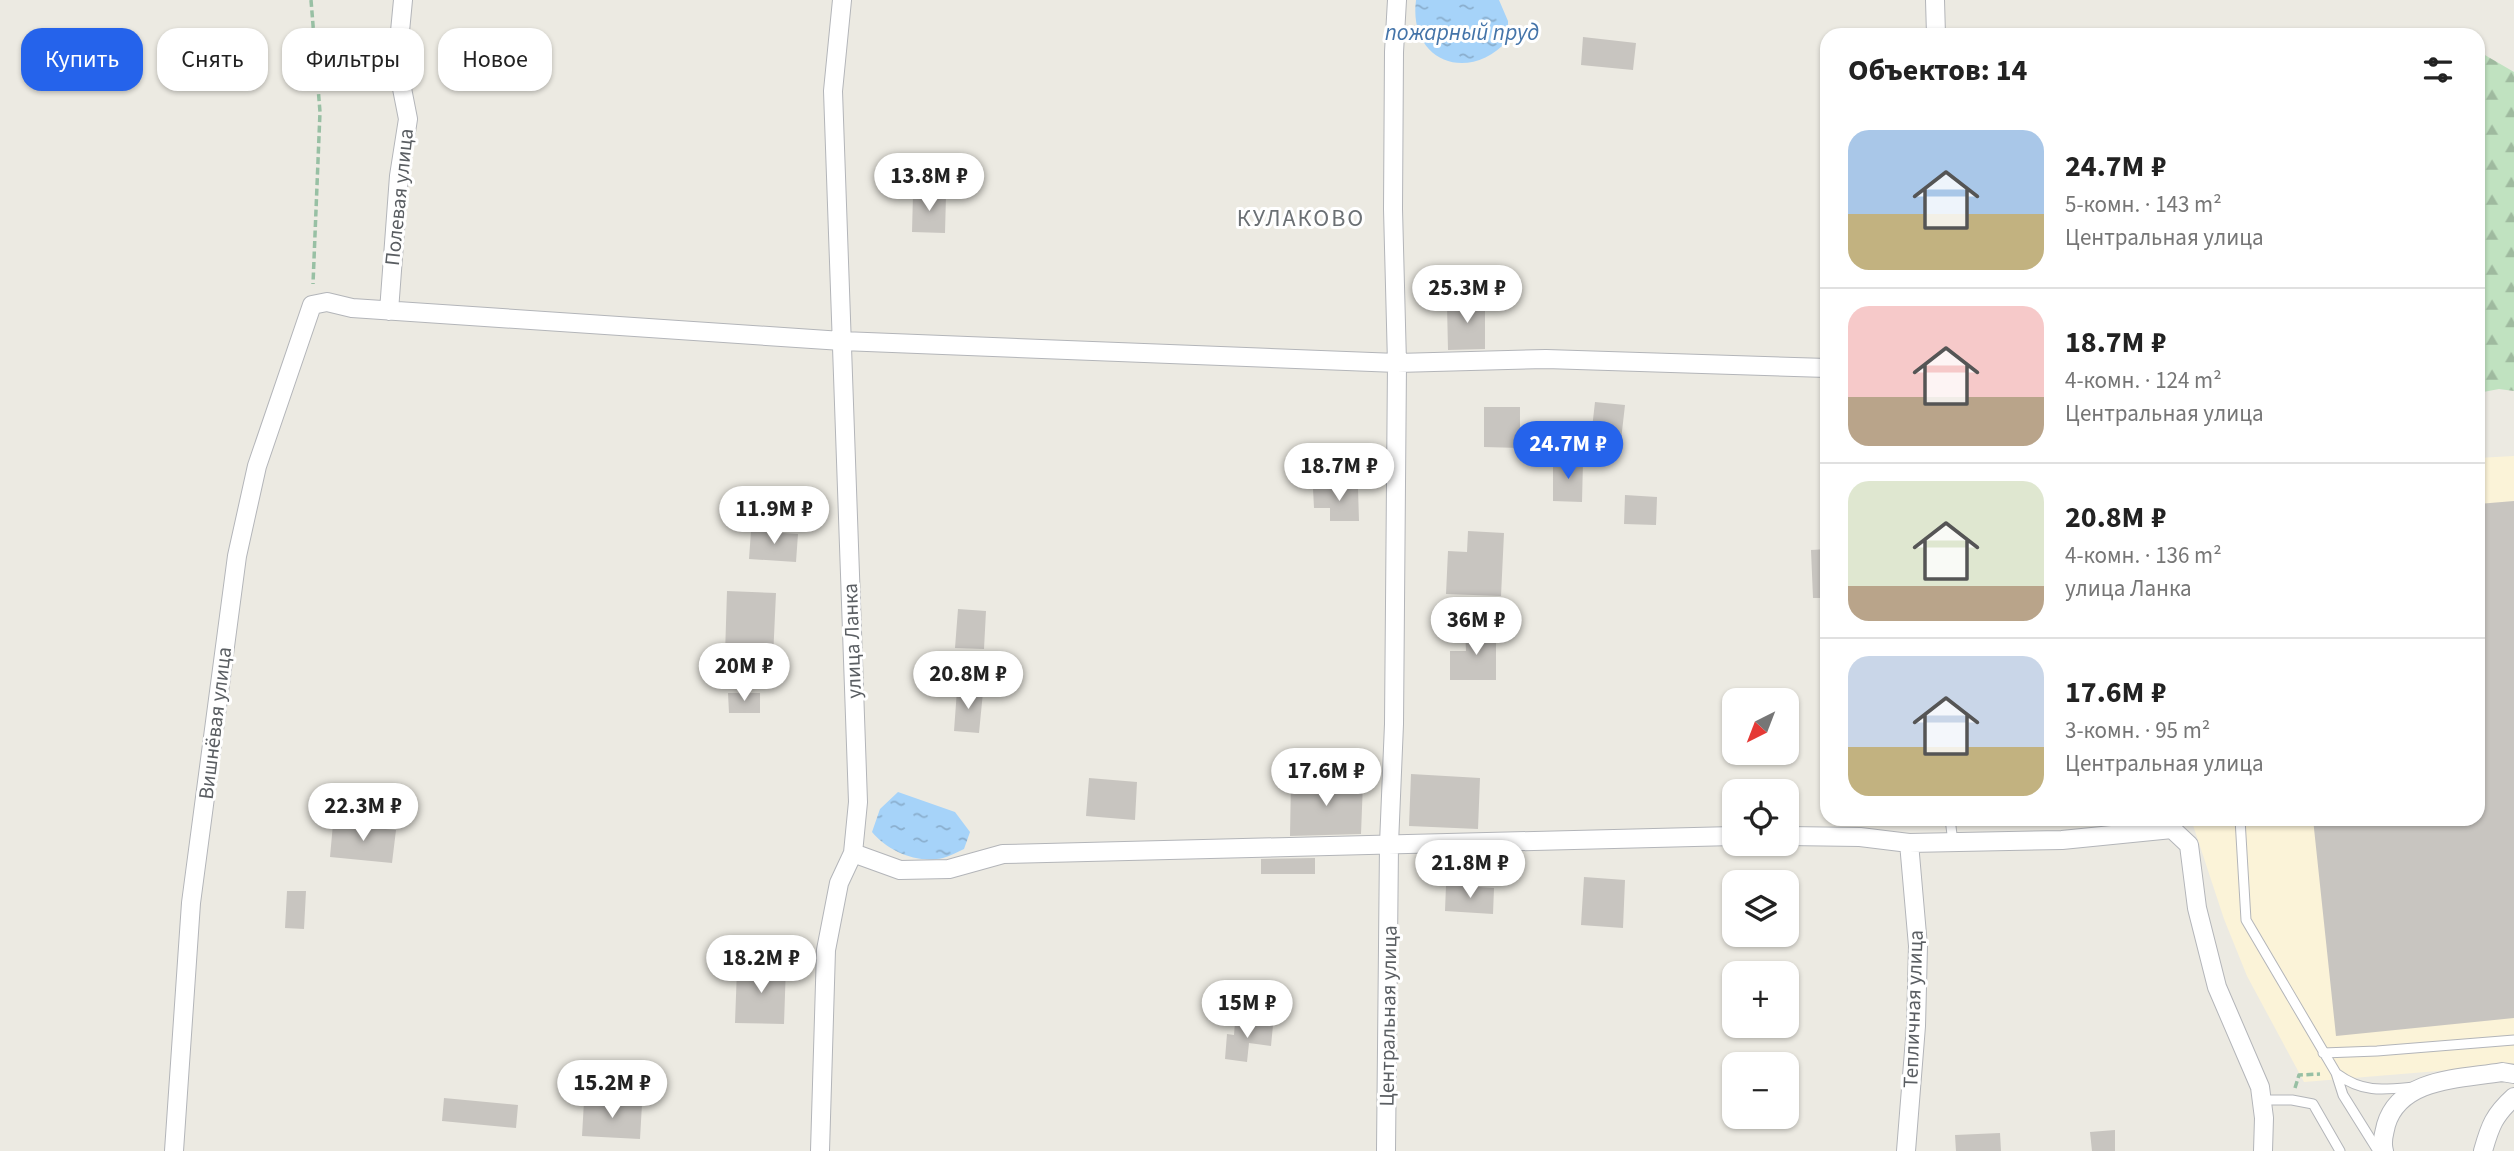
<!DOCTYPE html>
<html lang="ru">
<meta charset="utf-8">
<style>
:root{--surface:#fff;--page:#f2f2f2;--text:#222;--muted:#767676;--line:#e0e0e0;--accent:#2563eb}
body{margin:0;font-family:"Source Sans 3",sans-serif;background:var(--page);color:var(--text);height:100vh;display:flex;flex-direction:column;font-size:26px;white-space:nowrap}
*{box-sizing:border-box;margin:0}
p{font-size:23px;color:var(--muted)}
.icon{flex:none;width:38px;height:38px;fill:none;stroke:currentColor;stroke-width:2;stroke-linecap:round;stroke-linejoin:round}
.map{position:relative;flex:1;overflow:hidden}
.panel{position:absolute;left:1820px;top:28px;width:665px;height:798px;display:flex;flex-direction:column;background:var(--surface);border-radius:21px;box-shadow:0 2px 5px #0004}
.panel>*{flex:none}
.hud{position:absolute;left:21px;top:28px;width:665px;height:63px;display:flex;gap:14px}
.needle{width:46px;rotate:222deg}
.buttons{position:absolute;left:1722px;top:688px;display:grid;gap:14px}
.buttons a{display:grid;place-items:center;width:77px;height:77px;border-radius:14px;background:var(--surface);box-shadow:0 2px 5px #0004;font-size:35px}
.price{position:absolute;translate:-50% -60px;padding:0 16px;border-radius:24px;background:#fff;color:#222;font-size:23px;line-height:46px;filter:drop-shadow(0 2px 4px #0008)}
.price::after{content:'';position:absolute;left:50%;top:42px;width:21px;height:16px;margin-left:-10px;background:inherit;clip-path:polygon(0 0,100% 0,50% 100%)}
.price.selected{background:var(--accent);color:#fff}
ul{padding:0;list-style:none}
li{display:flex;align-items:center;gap:21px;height:175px;padding:0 28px}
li+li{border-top:2px solid var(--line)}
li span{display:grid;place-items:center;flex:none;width:196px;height:140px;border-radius:21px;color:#555}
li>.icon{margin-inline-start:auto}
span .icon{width:84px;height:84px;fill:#fffc;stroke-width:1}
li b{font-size:30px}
h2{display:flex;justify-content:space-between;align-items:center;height:84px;padding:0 28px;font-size:30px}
.chip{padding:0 24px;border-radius:21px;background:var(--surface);box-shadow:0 2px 5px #0004;font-size:24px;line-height:63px}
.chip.selected{background:var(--accent);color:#fff}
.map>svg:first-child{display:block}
.commercial{fill:#fbf3d8}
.forest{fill:url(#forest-firs)}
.water{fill:url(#water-ripples)}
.building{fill:#c8c5c0}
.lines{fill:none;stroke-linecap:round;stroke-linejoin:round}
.lane-casing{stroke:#b3b5b9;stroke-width:11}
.street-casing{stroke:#b3b5b9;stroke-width:20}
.path{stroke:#98c0a4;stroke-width:3.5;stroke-dasharray:7 3.5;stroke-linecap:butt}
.lane{stroke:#fff;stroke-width:9}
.street{stroke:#fff;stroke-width:18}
.labels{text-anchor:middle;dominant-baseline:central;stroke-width:6;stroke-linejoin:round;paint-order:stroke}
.street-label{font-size:21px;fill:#5a5e62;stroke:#fff}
.water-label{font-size:23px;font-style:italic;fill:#4474a9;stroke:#fff}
.quarter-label{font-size:24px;letter-spacing:2px;fill:#6b7074;stroke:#fff}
</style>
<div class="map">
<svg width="2514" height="1151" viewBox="0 0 2514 1151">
<defs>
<pattern id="forest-firs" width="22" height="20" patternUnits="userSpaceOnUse" patternTransform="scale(1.75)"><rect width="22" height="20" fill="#c0e2c0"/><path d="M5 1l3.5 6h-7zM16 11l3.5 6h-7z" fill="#9fba9f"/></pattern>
<pattern id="water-ripples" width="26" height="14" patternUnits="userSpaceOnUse" patternTransform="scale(1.75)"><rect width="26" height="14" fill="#a6d3f9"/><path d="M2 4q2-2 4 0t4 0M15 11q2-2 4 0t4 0" fill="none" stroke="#8aaecd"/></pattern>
</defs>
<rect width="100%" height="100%" fill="#eceae2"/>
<!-- commercial -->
<path class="commercial" d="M 2514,456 L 2514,1067 L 2487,1067 L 2304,1082 L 2247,976 L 2224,919 L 2191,819 L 2478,819 L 2478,458 Z"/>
<!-- forest -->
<path class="forest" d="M 2478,51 L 2514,72 L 2514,391 L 2499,389 L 2478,393 Z"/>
<!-- water -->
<path class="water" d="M 1416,0 L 1499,0 L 1508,21 L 1508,40 C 1469,84 1408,62 1416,0 Z
M 898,792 L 955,812 L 970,832 L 964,849 C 957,852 950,856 943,858 C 917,864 888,851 872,832 L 880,809 Z"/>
<!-- building -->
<path class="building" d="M 1583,37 L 1636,43 L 1633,70 L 1581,65 Z
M 913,194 L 946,195 L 945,233 L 912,232 Z
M 1462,297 L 1485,297 L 1485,349 L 1448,350 L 1447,305 L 1462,305 Z
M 1595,402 L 1625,405 L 1620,449 L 1590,446 Z
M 1484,407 L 1520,407 L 1520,448 L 1484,447 Z
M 1553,460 L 1583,461 L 1582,502 L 1553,501 Z
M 1358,488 L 1359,521 L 1330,521 L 1330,508 L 1314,508 L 1313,489 Z
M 1625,495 L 1657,497 L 1656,525 L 1624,524 Z
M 2514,501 L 2514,1018 L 2336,1036 L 2313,819 L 2478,819 L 2478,504 Z
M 751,531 L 798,534 L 796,562 L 749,559 Z
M 1468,531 L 1504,533 L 1501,596 L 1446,594 L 1448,551 L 1467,552 Z
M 1827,549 L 1827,598 L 1813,598 L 1811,550 Z
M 727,591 L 776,593 L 773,658 L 725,655 Z
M 958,609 L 986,611 L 984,649 L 955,648 Z
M 1465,628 L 1496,628 L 1496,680 L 1450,680 L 1450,651 L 1466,651 Z
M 957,690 L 983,692 L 979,733 L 954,731 Z
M 728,693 L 760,693 L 760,713 L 729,713 Z
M 1411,774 L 1480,778 L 1478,829 L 1409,826 Z
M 1089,778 L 1137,782 L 1135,820 L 1086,816 Z
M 1291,780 L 1363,782 L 1361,834 L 1290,836 Z
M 333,824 L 396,830 L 392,863 L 330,857 Z
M 1315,858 L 1315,874 L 1261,874 L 1261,859 Z
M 1584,877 L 1625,880 L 1623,928 L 1581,925 Z
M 1446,885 L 1494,888 L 1493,914 L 1445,911 Z
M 287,891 L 306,891 L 304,929 L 285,928 Z
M 751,964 L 786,965 L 784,1024 L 735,1023 L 737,969 L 750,970 Z
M 1235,1022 L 1273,1025 L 1271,1046 L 1249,1043 L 1247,1062 L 1225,1059 L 1227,1034 L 1234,1035 Z
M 444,1098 L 518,1105 L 516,1128 L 442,1121 Z
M 584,1101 L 642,1104 L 640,1139 L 582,1136 Z
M 2115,1130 L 2115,1151 L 2092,1151 L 2090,1132 Z
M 2000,1133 L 2001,1151 L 1956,1151 L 1955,1135 Z"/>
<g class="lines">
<!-- lane casing -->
<g class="lane-casing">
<path id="lane" d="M 1950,819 L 1953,842
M 2240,819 L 2246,920 L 2336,1073 L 2343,1095 L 2378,1151
M 2323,1053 L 2377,1051 L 2514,1040
M 2337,1074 C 2363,1093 2383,1090 2413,1087
M 2262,1100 L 2292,1100 L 2313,1104 L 2340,1151"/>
</g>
<!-- street casing -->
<g class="street-casing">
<path id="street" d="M 1935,0 L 1936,35
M 389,311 L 399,176 L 408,119 L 397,63 L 403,0
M 1787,836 L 1860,837 L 1909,843 L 2062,840 L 2172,829 L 2189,845 L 2197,908 L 2217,987 L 2260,1087 L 2264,1118 L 2263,1151
M 853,853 L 900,870 L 949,869 L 1003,854 L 1734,836
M 174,1151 L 191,903 L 237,556 L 257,466 L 312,305 L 327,302 L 352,308 L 842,341 L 1397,363 L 1546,359 L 1827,368
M 820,1151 L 826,950 L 839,883 L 853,853 L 858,802 L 833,91 L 842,0
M 1386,1151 L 1389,844 L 1394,724 L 1397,363 L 1393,209 L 1394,52 L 1397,0
M 1906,1151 L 1916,1026 L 1918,946 L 1909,843
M 2384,1151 C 2381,1141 2384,1135 2386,1125 C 2400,1077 2462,1079 2502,1072 L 2514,1074
M 2483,1151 C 2490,1126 2494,1115 2514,1097"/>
</g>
<!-- path -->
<path class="path" d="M 311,0 L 320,112 L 313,284
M 2295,1088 L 2299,1075 L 2320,1074"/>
<!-- lane -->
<use href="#lane" class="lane"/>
<!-- street -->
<use href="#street" class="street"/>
</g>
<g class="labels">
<!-- street labels -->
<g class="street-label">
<text transform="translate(399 197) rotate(-84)">Полевая улица</text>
<text transform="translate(852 641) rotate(-92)">улица Ланка</text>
<text transform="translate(215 723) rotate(-83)">Вишнёвая улица</text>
<text transform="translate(1913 1009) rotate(-88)">Тепличная улица</text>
<text transform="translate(1388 1016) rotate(-89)">Центральная улица</text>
</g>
<!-- water labels -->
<g class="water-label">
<text x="1462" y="32">пожарный пруд</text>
</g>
<!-- quarter labels -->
<g class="quarter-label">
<text x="1301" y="218">КУЛАКОВО</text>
</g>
</g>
</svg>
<div class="buttons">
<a><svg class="needle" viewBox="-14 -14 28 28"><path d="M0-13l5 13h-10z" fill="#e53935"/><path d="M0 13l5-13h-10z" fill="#767676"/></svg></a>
<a><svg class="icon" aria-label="locate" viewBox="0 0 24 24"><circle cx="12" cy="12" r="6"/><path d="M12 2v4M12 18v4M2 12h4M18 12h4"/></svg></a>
<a><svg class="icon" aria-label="layers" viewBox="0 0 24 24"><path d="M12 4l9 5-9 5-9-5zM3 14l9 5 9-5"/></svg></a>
<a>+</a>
<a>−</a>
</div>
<b class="price" style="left:929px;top:213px">13.8M ₽</b>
<b class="price" style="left:1467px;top:325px">25.3M ₽</b>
<b class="price selected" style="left:1568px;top:481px">24.7M ₽</b>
<b class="price" style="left:1339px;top:503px">18.7M ₽</b>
<b class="price" style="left:774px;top:546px">11.9M ₽</b>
<b class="price" style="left:1476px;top:657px">36M ₽</b>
<b class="price" style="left:744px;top:703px">20M ₽</b>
<b class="price" style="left:968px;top:711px">20.8M ₽</b>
<b class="price" style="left:1326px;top:808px">17.6M ₽</b>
<b class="price" style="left:363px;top:843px">22.3M ₽</b>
<b class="price" style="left:1470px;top:900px">21.8M ₽</b>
<b class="price" style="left:761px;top:995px">18.2M ₽</b>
<b class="price" style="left:1247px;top:1040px">15M ₽</b>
<b class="price" style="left:612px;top:1120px">15.2M ₽</b>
<div class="hud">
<a class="chip selected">Купить</a>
<a class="chip">Снять</a>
<a class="chip">Фильтры</a>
<a class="chip">Новое</a>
</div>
<section class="panel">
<h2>Объектов: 14<svg class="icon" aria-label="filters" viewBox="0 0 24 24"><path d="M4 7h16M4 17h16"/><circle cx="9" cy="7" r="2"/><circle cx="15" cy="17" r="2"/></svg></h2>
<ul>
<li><span style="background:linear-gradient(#a9c7e8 60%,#c2b280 0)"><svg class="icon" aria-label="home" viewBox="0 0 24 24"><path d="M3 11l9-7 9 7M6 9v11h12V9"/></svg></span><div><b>24.7M ₽</b><p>5-комн. · 143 m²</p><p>Центральная улица</p></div></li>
<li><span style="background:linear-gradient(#f6c9c9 65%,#b9a48a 0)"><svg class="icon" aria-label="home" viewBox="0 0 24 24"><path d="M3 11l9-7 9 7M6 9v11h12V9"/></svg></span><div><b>18.7M ₽</b><p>4-комн. · 124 m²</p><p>Центральная улица</p></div></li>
<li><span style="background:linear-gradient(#dfe7d0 75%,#b9a48a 0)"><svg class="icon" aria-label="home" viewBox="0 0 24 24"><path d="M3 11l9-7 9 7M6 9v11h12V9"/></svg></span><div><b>20.8M ₽</b><p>4-комн. · 136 m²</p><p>улица Ланка</p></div></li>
<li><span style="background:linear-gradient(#c9d6e8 65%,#c2b280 0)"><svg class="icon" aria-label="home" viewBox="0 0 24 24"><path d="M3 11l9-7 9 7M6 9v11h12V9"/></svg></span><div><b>17.6M ₽</b><p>3-комн. · 95 m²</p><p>Центральная улица</p></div></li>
</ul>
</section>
</div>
